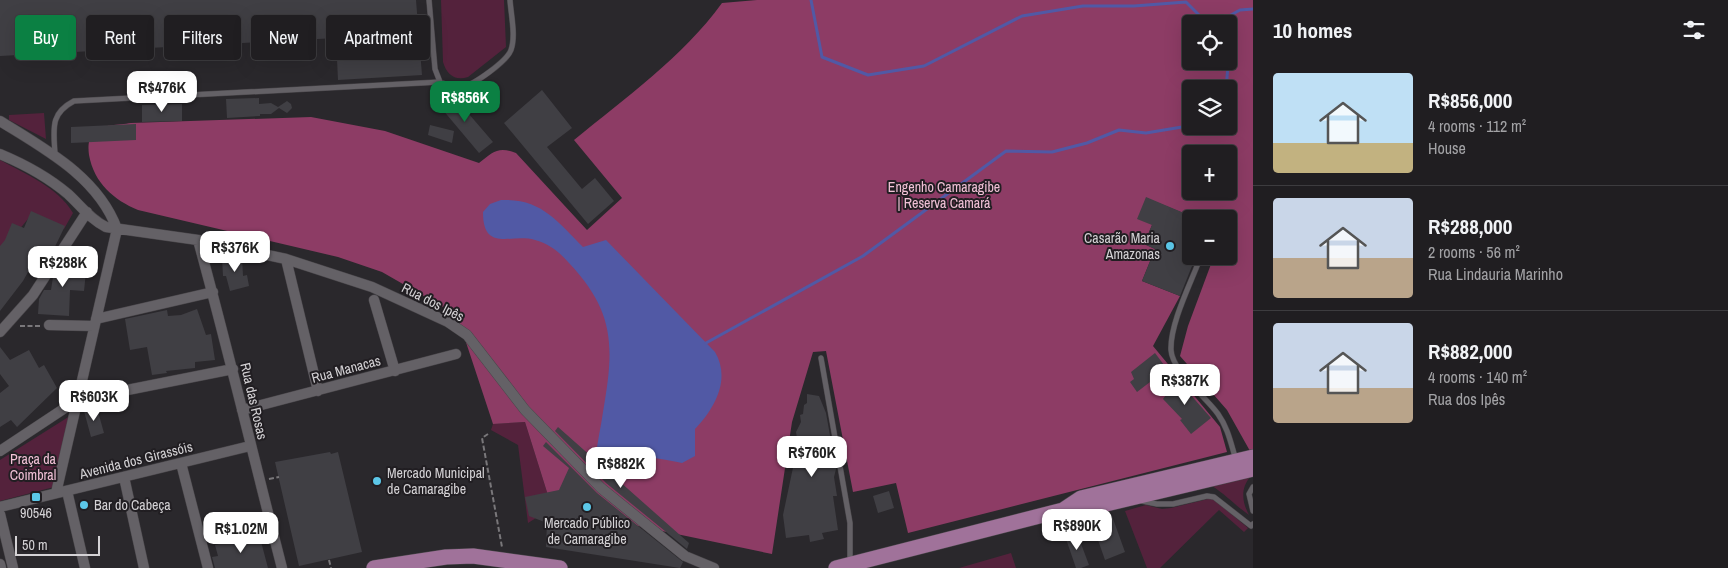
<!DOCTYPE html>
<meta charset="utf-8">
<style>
:root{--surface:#201e21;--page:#28272a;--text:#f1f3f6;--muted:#a2a2a5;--line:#3d3c3f;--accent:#0b8043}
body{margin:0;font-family:"Archivo Narrow",sans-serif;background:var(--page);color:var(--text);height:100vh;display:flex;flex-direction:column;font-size:19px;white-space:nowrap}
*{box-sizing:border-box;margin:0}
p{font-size:16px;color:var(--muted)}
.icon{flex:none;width:28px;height:28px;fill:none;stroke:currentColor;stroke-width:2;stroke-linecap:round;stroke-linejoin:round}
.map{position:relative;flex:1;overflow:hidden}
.side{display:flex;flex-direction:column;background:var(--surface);width:475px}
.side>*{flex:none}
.guide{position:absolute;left:15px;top:15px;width:475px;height:45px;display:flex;gap:10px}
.buttons{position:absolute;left:1182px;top:15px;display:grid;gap:10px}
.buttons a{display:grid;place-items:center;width:55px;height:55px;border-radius:5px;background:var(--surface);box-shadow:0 5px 20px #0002,0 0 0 1px var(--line);font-size:25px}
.scale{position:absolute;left:15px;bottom:12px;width:85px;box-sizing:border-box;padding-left:5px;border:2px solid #d4d2d5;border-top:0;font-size:14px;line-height:18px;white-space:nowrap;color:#d4d2d5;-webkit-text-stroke:4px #211e22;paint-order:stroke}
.price{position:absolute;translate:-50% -42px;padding:0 11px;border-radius:10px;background:#fff;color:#222;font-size:16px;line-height:32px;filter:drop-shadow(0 1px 2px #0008)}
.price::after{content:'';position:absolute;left:50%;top:30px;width:15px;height:11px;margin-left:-8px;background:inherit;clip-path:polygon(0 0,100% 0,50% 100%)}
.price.on{background:var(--accent);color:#fff}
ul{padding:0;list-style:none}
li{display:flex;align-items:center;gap:15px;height:125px;padding:0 20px}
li+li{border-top:1px solid var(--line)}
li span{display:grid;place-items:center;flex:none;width:140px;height:100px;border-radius:5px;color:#555}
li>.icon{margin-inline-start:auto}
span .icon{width:60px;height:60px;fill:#fffc;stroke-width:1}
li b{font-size:21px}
h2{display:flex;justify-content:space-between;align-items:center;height:60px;padding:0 20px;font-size:21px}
.chip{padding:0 18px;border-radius:5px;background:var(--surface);box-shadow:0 5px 20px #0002,0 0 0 1px var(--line);font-size:18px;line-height:45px}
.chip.on{background:var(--accent);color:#fff}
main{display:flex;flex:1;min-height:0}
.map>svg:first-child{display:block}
.green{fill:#54223c}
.forest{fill:#8d3c65;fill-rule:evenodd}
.water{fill:#5159a5}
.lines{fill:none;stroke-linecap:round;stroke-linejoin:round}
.stream{stroke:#5159a5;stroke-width:3}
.building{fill:#403f44}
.lane-casing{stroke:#49464a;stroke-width:6}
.street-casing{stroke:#49464a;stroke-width:11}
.primary-casing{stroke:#49464a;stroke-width:16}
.path{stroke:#79777a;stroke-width:2;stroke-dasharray:5 2.5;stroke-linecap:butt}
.lane{stroke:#646166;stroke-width:5}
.street{stroke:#646166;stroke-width:10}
.primary{stroke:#a0729a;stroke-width:15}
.poi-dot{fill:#5cc7e8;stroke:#211e22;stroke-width:2}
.labels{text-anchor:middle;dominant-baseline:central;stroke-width:4;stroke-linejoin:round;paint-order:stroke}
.park-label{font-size:14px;fill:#f1c1d6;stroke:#211e22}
.poi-label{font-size:14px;fill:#d4d2d5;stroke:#211e22;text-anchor:start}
.street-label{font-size:14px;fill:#d4d2d5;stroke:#211e22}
</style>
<main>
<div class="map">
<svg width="1253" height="568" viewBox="0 0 1253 568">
<rect width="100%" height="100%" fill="#2a282c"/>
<!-- green -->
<path class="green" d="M 441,0 L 504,0 L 506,47 L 468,77 C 455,81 447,75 443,62 Z
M 44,113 L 46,139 L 9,120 L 9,115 Z
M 0,160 C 25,174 58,187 73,213 L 64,229 L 32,214 L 0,253 Z
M 70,416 L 54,487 L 0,501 L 0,460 Z
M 525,422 L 552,508 L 528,523 L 518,445 L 491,430 L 493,424 Z
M 1251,476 C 1240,488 1242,502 1249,515 C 1236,506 1225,494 1212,486 Z
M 1212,498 L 1248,528 L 1244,532 L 1219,510 L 1160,568 L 1147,568 L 1125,511 L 1146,505 L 1162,509 L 1171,508 Z
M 1011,553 L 1016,568 L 959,568 Z"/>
<!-- forest -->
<path class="forest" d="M 757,0 L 1253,0 L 1253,450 L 1250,451 L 1227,410 L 1180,356 L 1188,326 L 1214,256 L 1229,256 L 1229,219 L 1198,219 L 1146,198 L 1152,225 L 1144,244 L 1155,249 L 1142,281 L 1180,296 L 1153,346 L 1220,427 L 1227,452 L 908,533 L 896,483 L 853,492 L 826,351 L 813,352 L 792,422 L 772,554 L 552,508 L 525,422 L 493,424 L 457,315 L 382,272 L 338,257 L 138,210 C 114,200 94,183 89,155 C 88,148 88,139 93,133 C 102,124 119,125 131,123 L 311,117 L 385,131 L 479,163 C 493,152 498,146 516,153 L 587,230 L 622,198 L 574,140 C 625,98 683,57 722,3 ZM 1191,24 L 1229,24 L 1229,61 L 1191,61 ZM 1191,89 L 1229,89 L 1229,126 L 1191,126 ZM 1191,154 L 1229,154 L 1229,191 L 1191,191 Z"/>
<!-- water -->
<path class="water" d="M 501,200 C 541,198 557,221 583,247 L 606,240 L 715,352 C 731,379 715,408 695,429 L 695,456 L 682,463 C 651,457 638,453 607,465 L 596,457 C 597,442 601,427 603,412 C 614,348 616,313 569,263 C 559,252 550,244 535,240 C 511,233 483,253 483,212 L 490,204 Z"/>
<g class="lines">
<!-- stream -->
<path class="stream" d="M 811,0 L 822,57 L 868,75 L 924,66 L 1022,16 L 1083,6 L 1134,6 L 1186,2 L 1202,18 L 1210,22 L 1218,22 L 1240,10 L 1253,9
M 1229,28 L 1230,16
M 1226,89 L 1229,54
M 706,343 L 863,256 L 1006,151 L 1052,152 L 1087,143 L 1119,130 L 1146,133 L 1182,127 L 1191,122"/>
</g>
<!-- building -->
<path class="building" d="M 0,0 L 416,0 L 422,75 L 338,80 L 336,38 L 0,56 Z
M 542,90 L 572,128 L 547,147 L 582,189 L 595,178 L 614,201 L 588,224 L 504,123 Z
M 450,92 L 493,142 L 479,153 L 437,103 Z
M 259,98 L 259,104 L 271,103 L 278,107 L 287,101 L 291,104 L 292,108 L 287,113 L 279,108 L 271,114 L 260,114 L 260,116 L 227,118 L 226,99 Z
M 182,104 L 182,121 L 142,122 L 142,105 Z
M 136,124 L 136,140 L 71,143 L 71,127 Z
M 430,125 L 454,131 L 452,143 L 428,135 Z
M 1146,197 L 1191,216 L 1191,256 L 1196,256 L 1180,296 L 1142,281 L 1155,249 L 1144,244 L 1152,225 L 1137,219 Z
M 31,211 L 65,226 L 51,255 L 41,249 L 23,281 L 0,311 L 0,246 L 5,240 L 12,223 L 24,228 Z
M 66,257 L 85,261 L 82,272 L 86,272 L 84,291 L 70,290 L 69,316 L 38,314 L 39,299 L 44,290 L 51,290 L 53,277 Z
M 242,257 L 243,276 L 247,275 L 249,286 L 230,291 L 226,276 L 223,276 L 222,258 Z
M 197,309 L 206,335 L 211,334 L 215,360 L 195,362 L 195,368 L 166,371 L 167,373 L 152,375 L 147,347 L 130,350 L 125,319 L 167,310 L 168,316 L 181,315 Z
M 0,347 L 10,360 L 29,350 L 39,368 L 44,365 L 57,388 L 17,427 L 11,420 L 0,427 L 0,393 L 9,386 L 0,374 Z
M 1155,353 L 1167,369 L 1137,392 L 1130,382 L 1134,379 L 1131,372 Z
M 1174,376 L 1211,418 L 1191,434 L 1180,420 L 1182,419 L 1163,399 L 1166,395 L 1168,379 Z
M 807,394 L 819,396 L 826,413 L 836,469 L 834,477 L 837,496 L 833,496 L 838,530 L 822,533 L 824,539 L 810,542 L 809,535 L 786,538 L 783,515 L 798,444 L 796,432 L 801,422 L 800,415 L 803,414 L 804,405 L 807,403 Z
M 97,408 L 104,433 L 91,437 L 84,411 Z
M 558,427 L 689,543 L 687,549 L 606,483 L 555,431 Z
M 546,442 L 597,493 L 683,562 L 680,568 L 546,547 L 547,523 L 529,516 L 525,497 L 559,490 L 569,468 L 543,446 Z
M 330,452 L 331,454 L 338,452 L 362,552 L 299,566 L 275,462 Z
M 889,491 L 894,508 L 878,513 L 873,496 Z
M 1112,516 L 1125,552 L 1105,560 L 1092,523 Z
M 1077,533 L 1089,565 L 1081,568 L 1076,568 L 1065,536 Z
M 259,534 L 268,568 L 215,568 L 212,557 L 218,556 L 215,545 Z"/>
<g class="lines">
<!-- lane casing -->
<g class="lane-casing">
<path id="lane" d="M 429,0 L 435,69 L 440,82 C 447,85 454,88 462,87 C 474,85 507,61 511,50 C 516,36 511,15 510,0
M 55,155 C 54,130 49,114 74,101 L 440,82
M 1201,256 C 1191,283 1170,323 1171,350 C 1172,371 1206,397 1218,414 C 1228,428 1231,444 1236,460
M 821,358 L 850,523 L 850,561
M 1253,487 L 1249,494 L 1253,511
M 1142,501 L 1157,504 L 1173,504 L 1207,496 L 1214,497 L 1251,526 L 1253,524"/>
</g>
<!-- street casing -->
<g class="street-casing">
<path id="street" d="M 0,121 C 45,149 98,177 117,229
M 0,154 C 24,164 48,177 68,194 C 81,206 90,219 106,227 L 198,240 L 286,259 L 372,287 L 448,322 L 467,335 L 525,410 L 601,488 L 685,556 L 714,568
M 198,240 C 228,349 254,459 282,568
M 286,259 L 318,391
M 374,300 L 395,371
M 96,319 L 213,292
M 49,325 L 94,326
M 0,332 L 33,295 L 87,212
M 242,410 L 456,354
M 0,451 L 77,400 L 233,369
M 181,463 L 208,568
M 124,477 L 144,568
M 67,491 L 85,568
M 56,493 L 117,229
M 0,507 L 250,446
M 0,514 L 13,568
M 0,564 L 1,568"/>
</g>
<!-- primary casing -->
<g class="primary-casing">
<path id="primary" d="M 1063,510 L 1081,498 L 1253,457
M 374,568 L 446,557 L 473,556 L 560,568
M 836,568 L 1063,510 L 1085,509 L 1253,469"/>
</g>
<!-- path -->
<path class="path" d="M 20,326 L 40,326
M 488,434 L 482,438 L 502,547
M 269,479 L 279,477
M 329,560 L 331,568"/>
<!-- lane -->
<use href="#lane" class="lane"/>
<!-- street -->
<use href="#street" class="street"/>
<!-- primary -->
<use href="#primary" class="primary"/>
</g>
<!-- markers -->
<g class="poi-dot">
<circle cx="1170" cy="246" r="5"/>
<circle cx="377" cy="481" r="5"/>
<rect x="31" y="492" width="10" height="10" rx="2.5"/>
<circle cx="84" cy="505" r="5"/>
<circle cx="587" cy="507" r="5"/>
</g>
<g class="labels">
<!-- park labels -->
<g class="park-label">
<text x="944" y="187">Engenho Camaragibe<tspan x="944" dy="16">| Reserva Camará</tspan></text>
<text x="33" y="459">Praça da<tspan x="33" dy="16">Coimbral</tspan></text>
</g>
<!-- poi labels -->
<g class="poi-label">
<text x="1160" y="238" text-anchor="end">Casarão Maria<tspan x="1160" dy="16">Amazonas</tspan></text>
<text x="387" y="473">Mercado Municipal<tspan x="387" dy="16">de Camaragibe</tspan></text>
<text x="94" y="505">Bar do Cabeça</text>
<text x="36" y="513" text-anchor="middle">90546</text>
<text x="587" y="523" text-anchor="middle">Mercado Público<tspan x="587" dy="16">de Camaragibe</tspan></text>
</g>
<!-- street labels -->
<g class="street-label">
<text transform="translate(433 302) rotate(27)">Rua dos Ipês</text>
<text transform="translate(346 369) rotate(-15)">Rua Manacas</text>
<text transform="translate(254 401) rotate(77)">Rua das Rosas</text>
<text transform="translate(136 460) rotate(-14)">Avenida dos Girassóis</text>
</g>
</g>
</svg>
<div class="buttons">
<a><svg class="icon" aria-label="locate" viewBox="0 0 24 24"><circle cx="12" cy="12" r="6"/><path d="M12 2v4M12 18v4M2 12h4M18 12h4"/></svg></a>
<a><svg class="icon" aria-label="layers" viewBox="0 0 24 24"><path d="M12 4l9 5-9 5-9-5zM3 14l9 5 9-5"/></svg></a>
<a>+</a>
<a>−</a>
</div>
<div class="scale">50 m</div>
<b class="price" style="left:162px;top:113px">R$476K</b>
<b class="price on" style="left:465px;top:123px">R$856K</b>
<b class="price" style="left:235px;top:273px">R$376K</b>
<b class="price" style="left:63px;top:288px">R$288K</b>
<b class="price" style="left:1185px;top:406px">R$387K</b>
<b class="price" style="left:94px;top:422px">R$603K</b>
<b class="price" style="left:812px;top:478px">R$760K</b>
<b class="price" style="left:621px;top:489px">R$882K</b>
<b class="price" style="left:1077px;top:551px">R$890K</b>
<b class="price" style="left:241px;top:554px">R$1.02M</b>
<div class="guide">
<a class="chip on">Buy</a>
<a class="chip">Rent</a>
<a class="chip">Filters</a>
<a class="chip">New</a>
<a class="chip">Apartment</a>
</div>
</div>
<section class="side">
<h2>10 homes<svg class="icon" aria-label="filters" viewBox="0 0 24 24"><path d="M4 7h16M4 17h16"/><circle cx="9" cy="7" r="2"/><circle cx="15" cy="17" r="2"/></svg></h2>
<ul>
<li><span style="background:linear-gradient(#bfe0f5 70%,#c2b280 0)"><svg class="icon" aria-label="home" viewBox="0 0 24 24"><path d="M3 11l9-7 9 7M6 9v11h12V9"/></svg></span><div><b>R$856,000</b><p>4 rooms · 112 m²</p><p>House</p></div></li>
<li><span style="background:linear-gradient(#c9d6e8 60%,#b9a48a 0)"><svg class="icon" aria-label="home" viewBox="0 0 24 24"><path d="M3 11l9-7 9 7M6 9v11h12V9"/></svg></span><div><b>R$288,000</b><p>2 rooms · 56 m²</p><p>Rua Lindauria Marinho</p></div></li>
<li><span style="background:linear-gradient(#c9d6e8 65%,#b9a48a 0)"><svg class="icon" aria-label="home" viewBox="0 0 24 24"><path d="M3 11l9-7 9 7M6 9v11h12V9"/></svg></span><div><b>R$882,000</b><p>4 rooms · 140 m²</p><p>Rua dos Ipês</p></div></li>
</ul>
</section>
</main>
